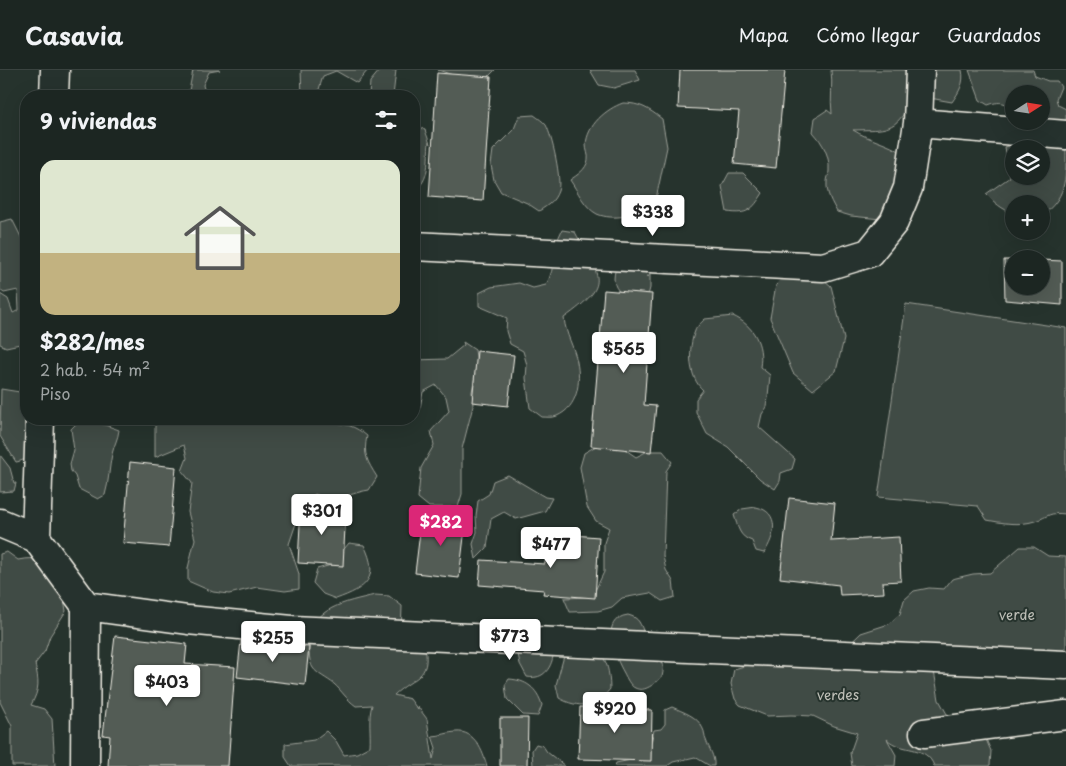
<!DOCTYPE html>
<html lang="es">
<meta charset="utf-8">
<style>
:root{--surface:#1c2622;--page:#252e2a;--text:#f1f3f6;--muted:#a0a5a5;--line:#3a4340;--accent:#db2777}
body{margin:0;font-family:"Playpen Sans",sans-serif;background:var(--page);color:var(--text);height:100vh;display:flex;flex-direction:column;font-size:19px;white-space:nowrap}
*{box-sizing:border-box;margin:0}
p{font-size:16px;color:var(--muted)}
.icon{flex:none;width:28px;height:28px;fill:none;stroke:currentColor;stroke-width:2;stroke-linecap:round;stroke-linejoin:round}
.map{position:relative;flex:1;overflow:hidden}
.side{position:absolute;left:20px;top:20px;width:400px;height:335px;display:flex;flex-direction:column;background:var(--surface);border-radius:20px;box-shadow:0 5px 20px #0002,0 0 0 1px var(--line)}
.side>*{flex:none}
.needle{width:32px;rotate:78deg}
.fabs{position:absolute;left:1005px;top:15px;display:grid;gap:10px}
.fabs a{display:grid;place-items:center;width:45px;height:45px;border-radius:50%;background:var(--surface);box-shadow:0 5px 20px #0002,0 0 0 1px var(--line);font-size:25px}
.price{position:absolute;translate:-50% -42px;padding:0 11px;border-radius:5px;background:#fff;color:#222;font-size:16px;line-height:32px;filter:drop-shadow(0 1px 2px #0008)}
.price::after{content:'';position:absolute;left:50%;top:30px;width:15px;height:11px;margin-left:-8px;background:inherit;clip-path:polygon(0 0,100% 0,50% 100%)}
.price.selected{background:var(--accent);color:#fff}
ul{padding:0;list-style:none}
li{display:grid;align-content:center;gap:10px;height:265px;padding:0 20px}
li+li{border-top:1px solid var(--line)}
li span{display:grid;place-items:center;height:155px;border-radius:15px;color:#555}
li>.icon{margin-inline-start:auto}
span .icon{width:90px;height:90px;fill:#fffc;stroke-width:1}
li b{font-size:21px}
h2{display:flex;justify-content:space-between;align-items:center;height:60px;padding:0 20px;font-size:21px}
header{display:flex;align-items:center;gap:30px;box-sizing:border-box;height:70px;padding:0 25px;background:var(--surface);border-bottom:1px solid var(--line)}
header strong{font-size:24px}
nav{display:flex;gap:28px;margin-inline-start:auto;font-size:18px}
.map>svg:first-child{display:block}
.green{fill:#414b45;stroke:#9a9e96;fill-rule:evenodd}
.building{fill:#525c55;stroke:#f4f1e8}
.lines{fill:none;stroke-linecap:round;stroke-linejoin:round}
.minor-casing{stroke:#f4f1e8;stroke-width:31}
.minor{stroke:#26332d;stroke-width:28}
.labels{text-anchor:middle;dominant-baseline:central;stroke-width:4;stroke-linejoin:round;paint-order:stroke}
.park-label{font-size:14px;fill:#bebfb7;stroke:#26332d}
</style>
<header>
<strong>Casavia</strong>
<nav><a>Mapa</a><a>Cómo llegar</a><a>Guardados</a></nav>
</header>
<div class="map">
<svg width="1066" height="696" viewBox="0 0 1066 696">
<rect width="100%" height="100%" fill="#26332d"/>
<filter id="ink" filterUnits="userSpaceOnUse"><feTurbulence type="fractalNoise" baseFrequency=".02" numOctaves="2"/><feDisplacementMap in="SourceGraphic" scale="10" xChannelSelector="R" yChannelSelector="G"/><feConvolveMatrix kernelMatrix="1 2 1 2 8 2 1 2 1" color-interpolation-filters="sRGB"/></filter>
<g filter="url(#ink)">
<!-- green -->
<path class="green" d="M 193,0 L 220,0 L 209,2 L 203,15 L 206,26 L 188,26 Z
M 301,0 L 368,0 L 357,13 L 336,1 L 323,6 L 317,26 L 302,26 Z
M 380,0 L 396,0 L 393,26 L 369,26 L 370,12 Z
M 438,0 L 495,0 L 485,10 L 471,11 Z
M 590,0 L 635,0 L 640,10 L 614,18 L 599,15 Z
M 831,0 L 962,0 C 965,13 959,22 952,32 L 924,27 L 911,31 C 895,63 886,59 853,60 C 869,70 888,73 904,84 L 907,99 L 881,149 L 851,146 L 837,142 C 832,133 826,123 827,112 C 827,108 829,105 829,101 C 830,86 823,73 813,62 L 815,48 L 827,40 L 832,44 C 830,28 833,15 831,0 Z
M 969,0 L 1033,0 L 1035,6 L 1048,11 L 1057,11 L 1061,17 L 1056,29 L 1058,35 L 1066,39 L 1066,53 L 1059,50 L 1052,56 L 1041,49 L 1041,24 L 1014,24 L 1014,42 C 1007,31 999,31 988,35 L 980,30 Z
M 623,33 C 640,33 649,39 662,49 L 667,77 L 657,124 L 651,138 C 637,145 613,151 597,144 C 585,138 577,120 570,110 C 577,105 586,100 588,90 C 589,85 586,80 586,75 C 587,55 606,39 623,33 Z
M 534,45 C 538,48 543,51 546,55 C 552,66 562,110 558,121 C 554,132 548,135 539,141 L 527,133 L 501,122 L 494,110 L 491,95 L 493,80 L 514,59 L 519,46 Z
M 414,54 L 425,60 L 430,74 L 429,72 C 427,89 431,111 414,120 Z
M 1023,72 L 1066,80 C 1066,111 1066,128 1041,146 L 1041,134 L 1014,134 L 1014,143 C 1002,140 994,132 986,124 L 1010,107 L 1005,77 ZM 1014,79 L 1041,79 L 1041,106 L 1014,106 Z
M 729,103 L 743,103 L 763,123 C 752,140 748,145 727,142 L 722,116 Z
M 12,149 L 26,177 L 26,269 L 20,274 L 6,277 L 0,274 L 0,224 L 8,229 L 13,243 L 19,240 L 18,220 L 4,223 L 0,220 L 0,152 Z
M 562,160 L 575,162 C 600,209 613,213 564,248 C 566,266 574,276 577,292 C 581,312 578,337 557,346 C 553,348 547,347 542,347 L 530,338 L 526,308 L 527,295 L 523,281 L 510,274 L 506,261 L 507,248 L 479,236 L 479,223 L 491,217 L 519,213 L 533,218 L 546,215 C 557,196 551,181 562,160 Z
M 619,190 L 641,195 L 648,207 L 650,204 L 650,218 L 646,233 C 620,226 606,219 619,190 Z
M 797,193 L 817,204 L 831,216 L 844,269 L 836,301 L 813,320 L 793,303 L 770,248 L 776,215 Z
M 906,234 L 1066,258 L 1066,444 C 1048,442 1050,446 1035,451 C 1019,456 1003,453 987,450 L 978,436 L 878,427 Z
M 733,246 C 753,255 764,274 760,297 L 770,305 L 767,337 L 762,344 L 759,357 L 795,389 L 792,399 L 781,403 L 780,411 L 775,419 L 760,409 L 728,377 L 707,364 L 696,342 L 696,329 L 703,320 C 688,307 688,278 695,261 C 696,257 701,253 705,249 Z
M 463,272 L 475,280 L 477,294 L 472,322 L 473,336 L 462,379 L 462,424 L 458,437 L 429,437 L 418,428 L 421,398 L 434,375 L 431,361 L 449,341 L 446,327 L 436,315 L 423,322 L 420,338 L 414,343 L 414,290 L 447,289 L 464,275 Z
M 1,319 L 26,323 L 26,349 L 42,349 C 37,365 35,390 16,392 L 0,366 Z
M 158,349 L 325,349 L 329,353 C 345,353 355,356 367,366 C 363,385 367,391 377,407 L 369,420 C 344,424 341,434 315,424 L 303,433 L 289,474 L 299,504 L 299,519 L 285,521 L 257,517 L 229,524 L 213,522 L 188,511 L 188,498 L 195,469 L 188,442 L 192,413 L 182,401 L 187,388 L 184,375 L 155,387 L 155,356 Z
M 83,351 L 105,355 L 119,360 C 118,369 114,375 112,384 C 109,397 109,412 105,425 L 98,429 L 79,419 L 75,406 L 71,401 L 70,394 L 74,380 L 71,359 L 76,354 Z
M 596,376 L 623,378 L 636,387 L 648,381 L 663,381 L 672,392 L 666,401 L 663,486 L 666,500 L 673,511 L 675,527 L 662,531 L 650,523 L 622,528 L 612,537 L 598,541 L 570,542 L 564,528 L 592,527 L 604,502 L 604,473 L 609,458 L 596,451 L 587,437 L 580,397 L 584,383 Z
M 0,385 L 10,398 L 14,413 L 16,413 L 14,421 L 0,422 Z
M 508,405 L 545,427 L 552,428 L 545,441 L 516,449 L 504,442 L 491,449 L 487,478 L 476,489 L 473,474 L 477,462 L 476,446 L 478,431 L 489,424 L 493,411 Z
M 756,437 C 781,442 775,467 764,483 L 756,481 L 752,471 C 739,467 738,457 734,445 L 742,439 Z
M 349,473 L 364,475 C 380,508 367,518 336,529 L 323,524 L 313,513 L 317,499 L 331,495 Z
M 1020,477 L 1034,477 L 1048,486 L 1066,487 L 1066,603 L 934,601 L 939,630 L 947,644 L 985,667 L 991,681 L 990,695 L 988,696 L 934,696 C 926,674 901,683 887,669 L 896,685 L 895,696 L 852,696 L 850,683 L 857,663 L 834,656 L 813,646 L 791,645 L 767,646 L 740,635 L 735,629 L 731,614 L 734,599 L 755,593 L 831,592 L 861,563 L 889,554 L 900,544 L 904,530 L 914,521 L 929,518 L 944,519 L 952,509 L 973,504 L 990,503 Z
M 7,482 L 18,490 C 56,482 61,510 66,541 L 50,566 L 45,581 L 35,594 C 39,611 40,619 31,635 L 44,639 L 52,649 L 55,696 L 12,696 L 12,656 L 0,632 L 0,484 Z
M 375,525 L 389,526 L 402,536 L 401,566 L 425,577 C 431,609 414,606 394,625 L 410,629 L 418,640 L 418,637 L 427,649 L 433,689 L 436,678 L 432,666 C 440,666 449,662 456,662 C 475,660 483,682 487,696 L 291,696 L 285,687 L 285,674 L 314,670 L 326,661 L 336,671 L 344,685 L 357,683 L 370,676 C 371,661 368,649 372,635 L 356,636 C 346,629 342,621 334,614 C 328,609 317,604 313,598 C 309,592 309,582 309,575 C 308,538 346,532 375,525 Z
M 628,545 C 640,548 640,554 645,565 C 652,583 668,582 662,607 C 655,613 645,623 635,618 C 630,616 626,607 624,603 C 615,587 598,549 628,545 Z
M 570,564 C 599,581 609,582 610,619 C 596,637 578,639 559,628 L 556,615 Z
M 517,579 L 554,581 C 552,597 545,610 527,607 L 520,594 Z
M 509,609 C 526,610 537,618 542,635 L 538,646 L 523,645 L 507,629 L 505,615 Z
M 672,637 C 683,642 698,646 703,659 C 705,662 704,667 706,670 C 709,679 715,686 714,696 L 710,696 L 695,687 L 673,692 L 667,696 L 615,696 L 616,693 L 631,690 L 651,673 L 654,660 L 661,659 L 665,654 L 665,640 Z
M 536,674 L 543,676 L 547,682 L 565,696 L 533,696 L 532,680 Z"/>
<!-- building -->
<path class="building" d="M 680,0 L 785,0 L 776,98 L 734,94 L 739,41 L 678,38 Z
M 437,3 L 491,7 L 483,131 L 429,127 Z
M 1004,190 L 1014,190 L 1014,216 L 1041,216 L 1041,190 L 1062,191 L 1062,235 L 1005,230 Z
M 604,220 L 652,224 L 644,335 L 656,336 L 651,382 L 591,376 Z
M 477,281 L 514,285 L 508,336 L 472,332 Z
M 130,392 L 176,397 L 169,477 L 123,473 Z
M 789,428 L 835,433 L 831,471 L 899,467 L 901,511 L 883,512 L 884,523 L 840,525 L 839,515 L 780,508 Z
M 301,435 L 346,438 L 343,496 L 298,493 Z
M 422,446 L 466,450 L 459,508 L 415,503 Z
M 547,463 L 599,467 L 595,528 L 543,524 L 544,520 L 479,515 L 481,490 L 545,494 Z
M 115,566 L 187,574 L 185,594 L 235,597 L 228,696 L 108,696 L 110,666 L 103,665 Z
M 241,571 L 309,577 L 305,615 L 237,607 Z
M 580,637 L 652,640 L 651,691 L 578,689 Z
M 500,648 L 528,648 L 527,696 L 500,696 Z"/>
<g class="lines">
<!-- minor casing -->
<g class="minor-casing">
<path id="minor" d="M 54,26 L 55,0
M 918,53 L 1066,65
M 414,176 L 823,197 L 869,183 L 894,152 L 908,118 L 918,53 L 920,0
M 0,453 L 36,468 L 86,536 L 188,550 L 292,560 L 1066,595
M 36,468 L 40,349
M 924,663 L 1066,645
M 85,696 L 86,536"/>
</g>
<!-- minor -->
<use href="#minor" class="minor"/>
</g>
</g>
<g class="labels">
<!-- park labels -->
<g class="park-label">
<text x="1017" y="544">verde</text>
<text x="838" y="624">verdes</text>
</g>
</g>
</svg>
<div class="fabs">
<a><svg class="needle" viewBox="-14 -14 28 28"><path d="M0-13l5 13h-10z" fill="#e53935"/><path d="M0 13l5-13h-10z" fill="#a0a5a5"/></svg></a>
<a><svg class="icon" aria-label="layers" viewBox="0 0 24 24"><path d="M12 4l9 5-9 5-9-5zM3 14l9 5 9-5"/></svg></a>
<a>+</a>
<a>−</a>
</div>
<b class="price" style="left:653px;top:167px">$338</b>
<b class="price" style="left:624px;top:304px">$565</b>
<b class="price" style="left:322px;top:466px">$301</b>
<b class="price selected" style="left:441px;top:477px">$282</b>
<b class="price" style="left:551px;top:499px">$477</b>
<b class="price" style="left:510px;top:591px">$773</b>
<b class="price" style="left:273px;top:593px">$255</b>
<b class="price" style="left:167px;top:637px">$403</b>
<b class="price" style="left:615px;top:664px">$920</b>
<section class="side">
<h2>9 viviendas<svg class="icon" aria-label="filters" viewBox="0 0 24 24"><path d="M4 7h16M4 17h16"/><circle cx="9" cy="7" r="2"/><circle cx="15" cy="17" r="2"/></svg></h2>
<ul>
<li><span style="background:linear-gradient(#dfe7d0 60%,#c2b280 0)"><svg class="icon" aria-label="home" viewBox="0 0 24 24"><path d="M3 11l9-7 9 7M6 9v11h12V9"/></svg></span><div><b>$282/mes</b><p>2 hab. · 54 m²</p><p>Piso</p></div></li>
</ul>
</section>
</div>
